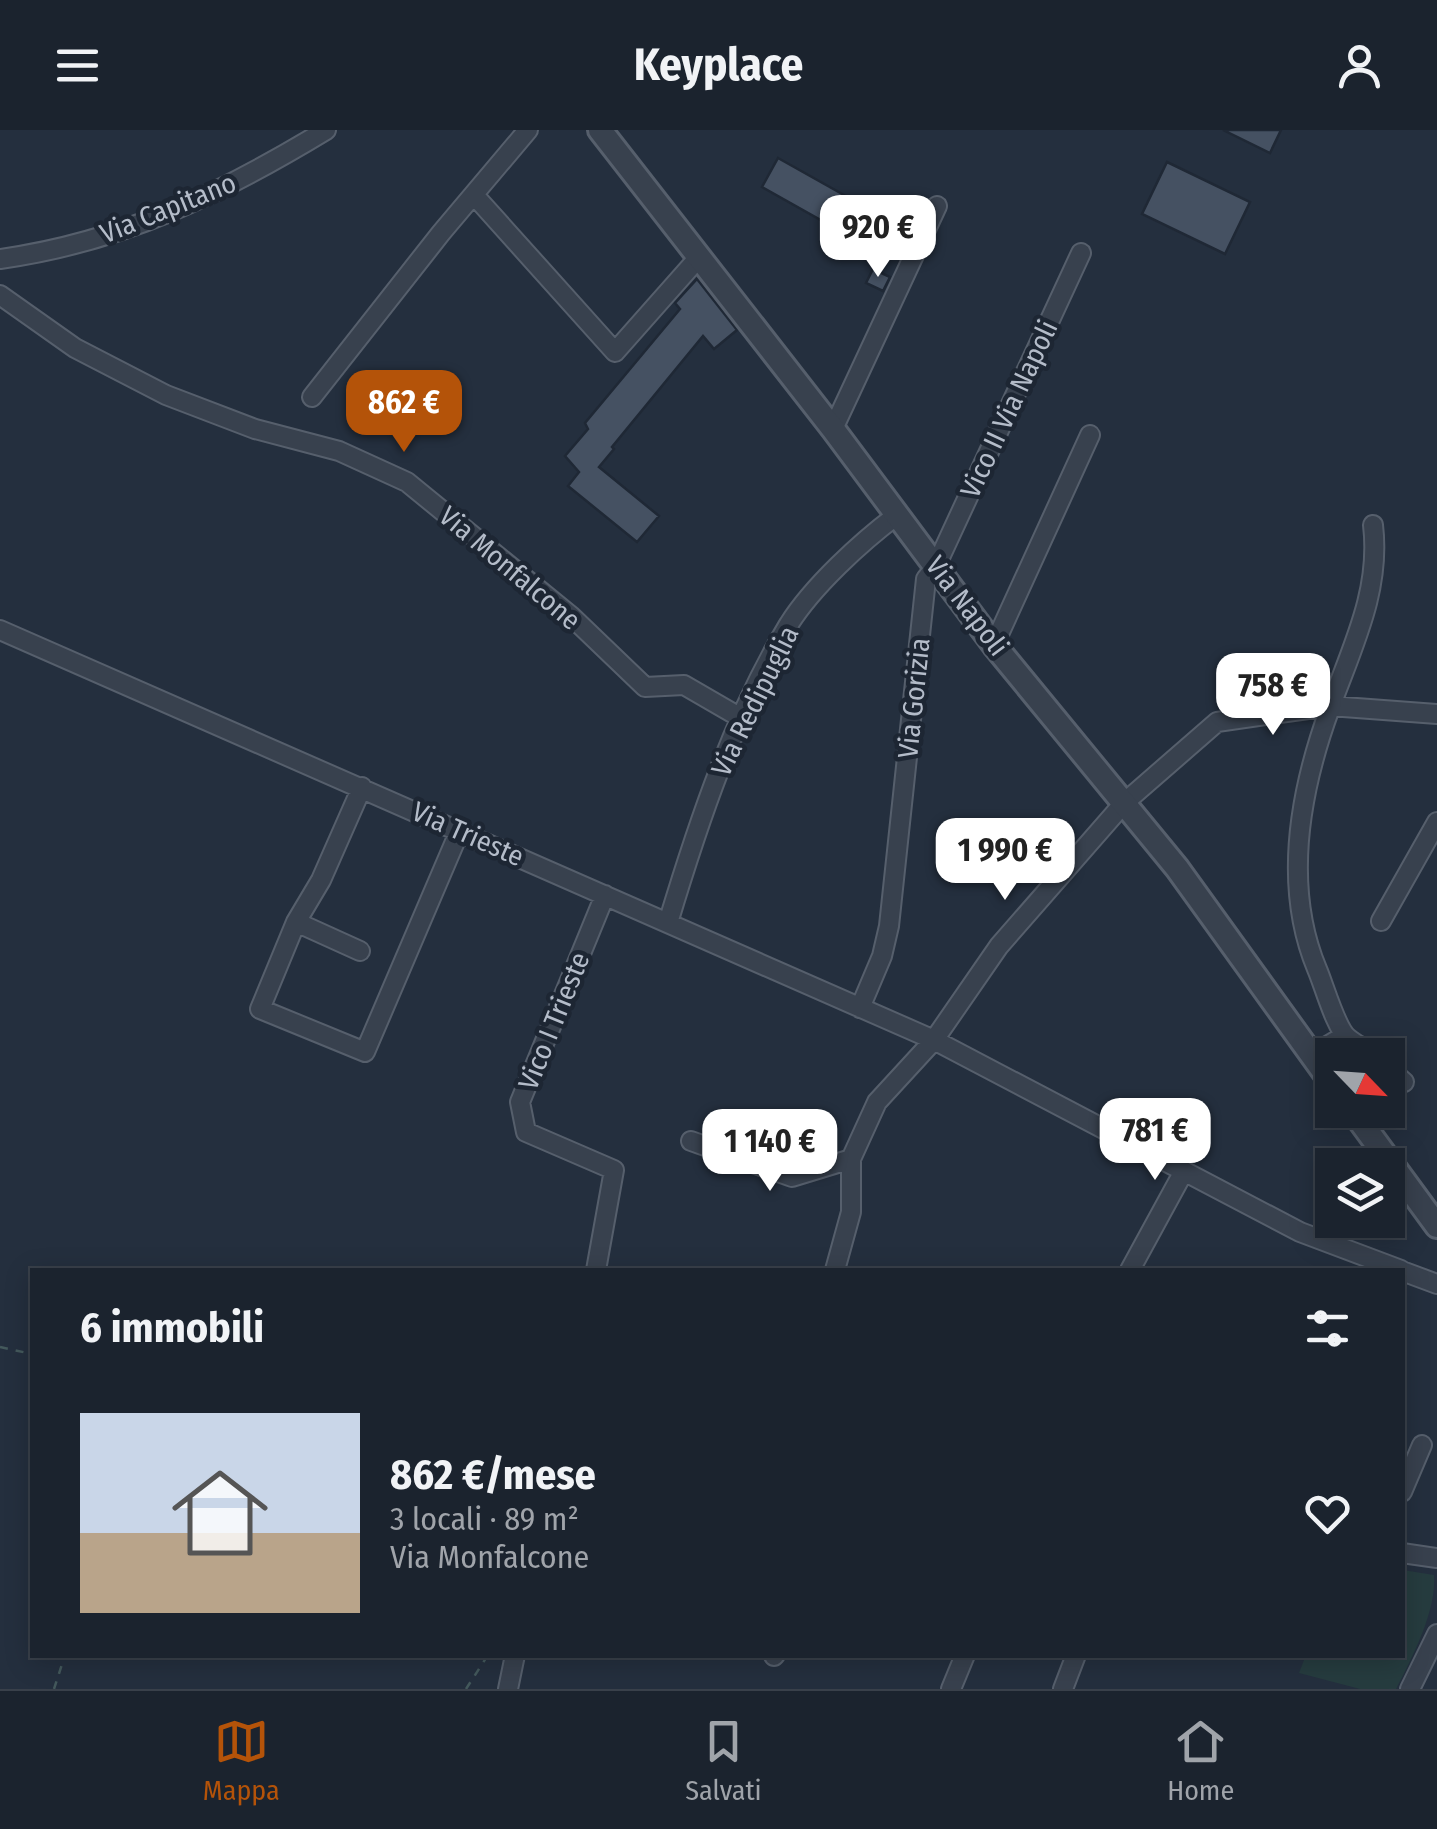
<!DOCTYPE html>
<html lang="it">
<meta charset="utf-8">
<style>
:root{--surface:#1b232e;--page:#282f3a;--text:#f1f3f6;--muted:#a0a4aa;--line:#39404a;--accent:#b45309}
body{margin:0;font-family:"Fira Sans Condensed",sans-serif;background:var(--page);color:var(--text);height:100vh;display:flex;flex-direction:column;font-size:38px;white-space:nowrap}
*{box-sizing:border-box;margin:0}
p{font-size:32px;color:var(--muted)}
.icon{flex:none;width:55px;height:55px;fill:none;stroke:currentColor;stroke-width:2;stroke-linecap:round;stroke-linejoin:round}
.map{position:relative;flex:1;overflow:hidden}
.details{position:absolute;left:30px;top:1138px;width:1375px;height:390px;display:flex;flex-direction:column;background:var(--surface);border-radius:0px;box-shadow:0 5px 25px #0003,0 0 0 2px var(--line)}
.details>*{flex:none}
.needle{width:65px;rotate:115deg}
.tools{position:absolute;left:1315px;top:908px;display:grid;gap:20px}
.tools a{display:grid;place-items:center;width:90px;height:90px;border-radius:0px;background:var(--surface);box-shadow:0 5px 25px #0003,0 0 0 2px var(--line);font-size:50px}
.price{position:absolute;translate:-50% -85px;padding:0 22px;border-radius:20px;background:#fff;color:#222;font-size:32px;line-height:65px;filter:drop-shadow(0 2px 5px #0008)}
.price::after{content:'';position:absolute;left:50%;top:60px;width:30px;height:22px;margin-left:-15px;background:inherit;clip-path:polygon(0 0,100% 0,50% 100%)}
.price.current{background:var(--accent);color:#fff}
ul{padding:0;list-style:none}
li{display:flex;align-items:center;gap:30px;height:250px;padding:0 50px}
li span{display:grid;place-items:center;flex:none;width:280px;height:200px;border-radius:0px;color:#555}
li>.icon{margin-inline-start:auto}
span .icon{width:120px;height:120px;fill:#fffc;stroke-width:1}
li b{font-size:42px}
h2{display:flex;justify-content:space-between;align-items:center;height:120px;padding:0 50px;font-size:42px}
header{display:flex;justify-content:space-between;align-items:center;height:130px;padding:0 50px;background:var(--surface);font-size:45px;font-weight:700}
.tab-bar{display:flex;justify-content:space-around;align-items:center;height:140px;border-top:2px solid var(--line);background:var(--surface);font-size:28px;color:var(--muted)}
.tab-bar a{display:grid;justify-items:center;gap:5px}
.tab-bar .current{color:var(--accent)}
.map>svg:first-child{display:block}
.green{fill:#263c3f}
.building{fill:#455162;stroke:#1f2835;stroke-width:2.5}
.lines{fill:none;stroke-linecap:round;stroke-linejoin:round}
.minor-casing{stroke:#565f6c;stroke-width:22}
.tertiary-casing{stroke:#565f6c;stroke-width:28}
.path{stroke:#44595c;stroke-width:2.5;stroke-dasharray:8 8;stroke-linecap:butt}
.minor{stroke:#38414e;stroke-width:18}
.tertiary{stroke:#38414e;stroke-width:22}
.labels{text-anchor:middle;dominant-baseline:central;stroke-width:9;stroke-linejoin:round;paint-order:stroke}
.street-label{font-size:28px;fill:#b4bcc9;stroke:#1d2633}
</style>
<header><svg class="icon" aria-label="menu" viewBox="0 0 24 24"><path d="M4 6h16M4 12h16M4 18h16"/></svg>Keyplace<svg class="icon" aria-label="person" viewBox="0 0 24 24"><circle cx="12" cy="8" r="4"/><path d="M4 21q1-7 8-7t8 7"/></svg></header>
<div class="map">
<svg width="1437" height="1559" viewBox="0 0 1437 1559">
<rect width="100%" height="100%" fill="#242f3e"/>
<!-- green -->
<path class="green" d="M 1403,1440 L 1434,1445 C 1437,1480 1412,1528 1396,1559 L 1360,1559 L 1299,1543 L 1306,1525 L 1402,1525 Z"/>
<!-- building -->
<path class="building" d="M 1223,0 L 1281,0 L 1270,23 Z
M 778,28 L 851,69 L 835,98 L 762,57 Z
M 1167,32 L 1250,72 L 1225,124 L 1142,84 Z
M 873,139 L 890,147 L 883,161 L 866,153 Z
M 697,149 L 737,200 L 714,219 L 703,206 L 612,317 L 614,319 L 599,337 L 659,386 L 637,412 L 568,356 L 579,342 L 565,326 L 588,299 L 585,293 L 680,179 L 675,173 Z"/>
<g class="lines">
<!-- minor casing -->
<g class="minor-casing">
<path id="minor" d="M 474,65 L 615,222 L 700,126
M 0,129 C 123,112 222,63 326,0
M 0,165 L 75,218 L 166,265 L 255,299 L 339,321 L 407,352 L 571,486 L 645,557 L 684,555 L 741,588
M 312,267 L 441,103 L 528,0
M 833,299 L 937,76
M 1373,395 C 1381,461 1352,517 1330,578 C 1300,660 1282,755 1317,839 C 1324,855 1336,899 1348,908 C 1356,915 1365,918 1373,925
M 0,500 L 934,910 L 1300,1102 L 1401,1140
M 994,515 L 1090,305
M 362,657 L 321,750 L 296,792 L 260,879 L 365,922 L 460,700
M 1381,791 L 1437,692
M 296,792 L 360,821
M 668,793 C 699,690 734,586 789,494 C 813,456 861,412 897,385
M 860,878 L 882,826 L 889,796 L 926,449 L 936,436 L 1081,123
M 1312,925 L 1344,906
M 1388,938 L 1404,952
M 691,1011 L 792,1047 L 851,1029
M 596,1140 L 614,1040 L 526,1002 L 520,972 L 605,765
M 835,1140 L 851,1082 L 851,1029 L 877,972 L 934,910 L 999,816 L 1124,673 L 1217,592 L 1330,576 L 1437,584
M 1130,1140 L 1184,1041
M 1402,1141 L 1437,1154
M 1402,1362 L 1422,1315
M 1402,1423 L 1437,1428
M 774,1526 L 775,1525
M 508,1559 L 515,1525
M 951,1559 L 965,1525
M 1063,1559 L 1076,1525
M 1410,1559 L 1437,1504"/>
</g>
<!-- tertiary casing -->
<g class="tertiary-casing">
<path id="tertiary" d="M 600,0 L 833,299 L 994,515 L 1177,738 L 1332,953
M 1352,980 L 1437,1096"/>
</g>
<!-- path -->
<path class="path" d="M 0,1217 L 32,1224
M 54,1559 L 65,1525
M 466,1559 L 488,1525"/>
<!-- minor -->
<use href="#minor" class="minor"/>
<!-- tertiary -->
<use href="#tertiary" class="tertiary"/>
</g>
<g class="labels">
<!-- street labels -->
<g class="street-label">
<text transform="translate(168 78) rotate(-22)">Via Capitano</text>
<text transform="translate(1009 279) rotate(-65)">Vico II Via Napoli</text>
<text transform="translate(510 438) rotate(40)">Via Monfalcone</text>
<text transform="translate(967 476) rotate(53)">Via Napoli</text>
<text transform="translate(914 568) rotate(-84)">Via Gorizia</text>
<text transform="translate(755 571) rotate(-64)">Via Redipuglia</text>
<text transform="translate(468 704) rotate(24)">Via Trieste</text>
<text transform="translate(554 891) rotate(-68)">Vico I Trieste</text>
</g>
</g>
</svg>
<div class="tools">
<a><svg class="needle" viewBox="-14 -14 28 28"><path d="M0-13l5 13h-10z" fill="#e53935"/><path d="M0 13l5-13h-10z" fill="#a0a4aa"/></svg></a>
<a><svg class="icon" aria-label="layers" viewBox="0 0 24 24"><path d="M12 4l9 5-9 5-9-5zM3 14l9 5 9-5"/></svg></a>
</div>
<b class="price" style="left:878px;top:150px">920 €</b>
<b class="price current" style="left:404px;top:325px">862 €</b>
<b class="price" style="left:1273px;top:608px">758 €</b>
<b class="price" style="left:1005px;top:773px">1 990 €</b>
<b class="price" style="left:1155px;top:1053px">781 €</b>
<b class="price" style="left:770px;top:1064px">1 140 €</b>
<section class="details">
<h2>6 immobili<svg class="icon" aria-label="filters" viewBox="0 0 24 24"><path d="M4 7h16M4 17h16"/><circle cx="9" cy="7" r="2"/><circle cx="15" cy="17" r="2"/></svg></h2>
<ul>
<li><span style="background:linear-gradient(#c9d6e8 60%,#b9a48a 0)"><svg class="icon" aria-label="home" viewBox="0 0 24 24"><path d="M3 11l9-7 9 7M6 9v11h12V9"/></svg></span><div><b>862 €/mese</b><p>3 locali · 89 m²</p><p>Via Monfalcone</p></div><svg class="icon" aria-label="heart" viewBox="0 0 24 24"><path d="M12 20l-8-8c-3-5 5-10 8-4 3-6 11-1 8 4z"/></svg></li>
</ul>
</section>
</div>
<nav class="tab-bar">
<a class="current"><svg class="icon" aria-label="map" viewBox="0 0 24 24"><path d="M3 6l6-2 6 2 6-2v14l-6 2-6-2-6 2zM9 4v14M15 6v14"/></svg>Mappa</a>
<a><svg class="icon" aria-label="saved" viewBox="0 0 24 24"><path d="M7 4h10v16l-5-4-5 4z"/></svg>Salvati</a>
<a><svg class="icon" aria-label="home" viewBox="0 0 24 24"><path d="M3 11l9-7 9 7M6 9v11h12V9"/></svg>Home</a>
</nav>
